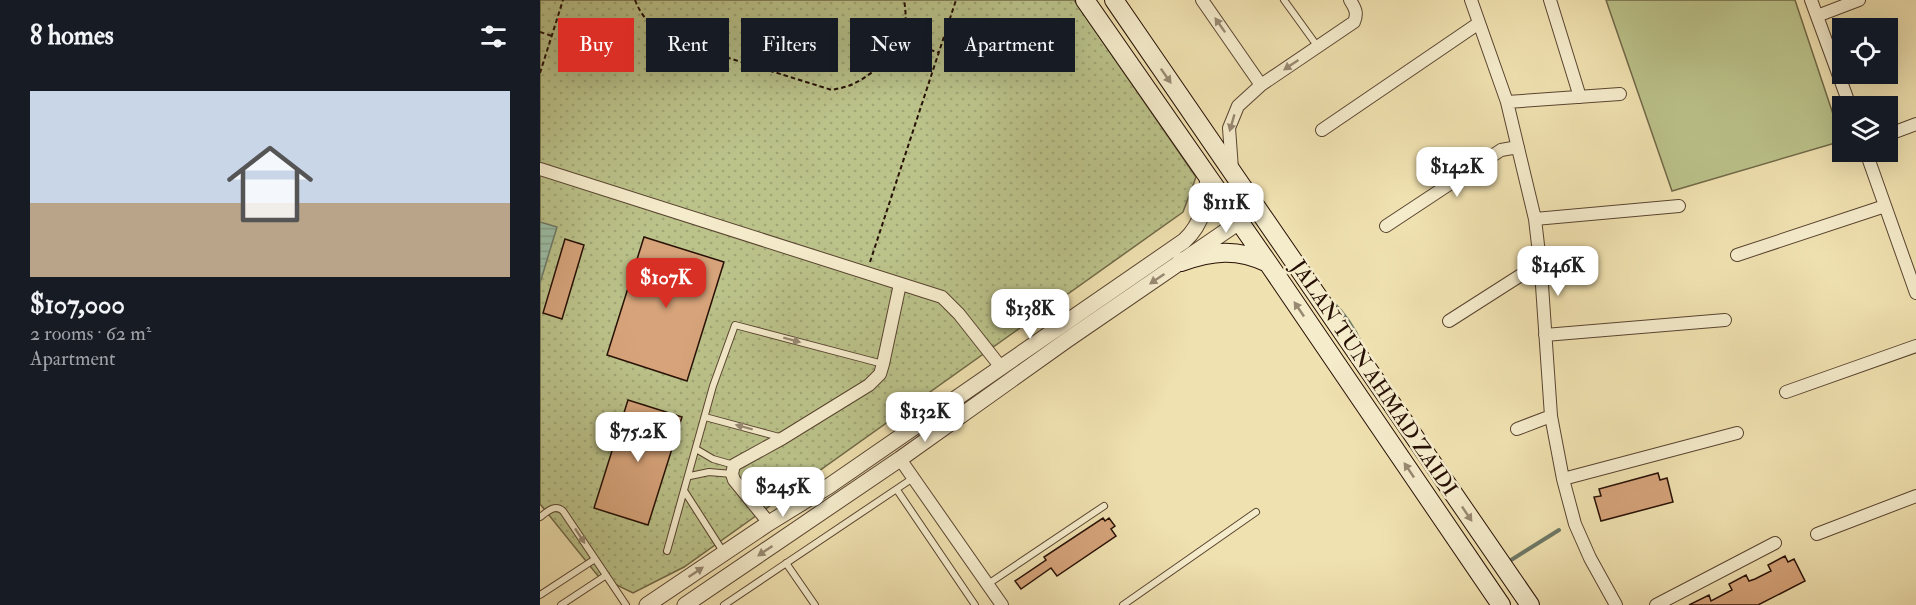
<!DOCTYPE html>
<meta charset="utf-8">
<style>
:root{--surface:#171b24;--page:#242831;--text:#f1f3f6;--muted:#9ea1a6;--line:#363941;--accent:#d93025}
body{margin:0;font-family:"IM FELL Double Pica",serif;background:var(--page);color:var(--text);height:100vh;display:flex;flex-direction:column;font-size:22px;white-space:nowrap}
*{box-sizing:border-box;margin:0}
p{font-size:20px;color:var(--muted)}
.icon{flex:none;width:33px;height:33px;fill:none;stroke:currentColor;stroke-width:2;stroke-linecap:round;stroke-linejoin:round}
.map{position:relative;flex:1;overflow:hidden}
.sheet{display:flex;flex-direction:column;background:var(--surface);width:540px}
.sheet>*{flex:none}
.guide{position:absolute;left:18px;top:18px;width:570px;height:54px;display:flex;gap:12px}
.buttons{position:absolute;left:1292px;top:18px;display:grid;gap:12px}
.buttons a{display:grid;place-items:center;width:66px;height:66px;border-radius:0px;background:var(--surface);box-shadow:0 6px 24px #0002;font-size:30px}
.price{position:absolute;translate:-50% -51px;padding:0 14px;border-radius:12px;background:#fff;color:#222;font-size:20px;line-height:39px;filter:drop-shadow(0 2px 3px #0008)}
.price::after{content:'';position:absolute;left:50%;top:36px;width:18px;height:14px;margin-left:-9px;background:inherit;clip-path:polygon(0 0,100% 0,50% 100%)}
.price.active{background:var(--accent);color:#fff}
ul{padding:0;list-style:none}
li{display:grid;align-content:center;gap:12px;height:318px;padding:0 30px}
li+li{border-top:2px solid var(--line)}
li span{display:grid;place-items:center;height:186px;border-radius:0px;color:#555}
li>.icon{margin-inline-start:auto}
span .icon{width:108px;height:108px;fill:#fffc;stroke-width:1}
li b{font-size:26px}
h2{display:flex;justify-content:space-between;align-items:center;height:72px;padding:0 30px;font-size:26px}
.tag{padding:0 21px;border-radius:0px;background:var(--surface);box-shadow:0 6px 24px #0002;font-size:21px;line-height:54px}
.tag.active{background:var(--accent);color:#fff}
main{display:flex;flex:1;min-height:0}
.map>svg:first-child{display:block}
.grass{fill:#bbc28a;stroke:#716948;stroke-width:1.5}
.park{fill:url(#park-dots);stroke:#716948;stroke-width:1.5}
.water{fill:url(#water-rules);stroke:#6d7866;stroke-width:1.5}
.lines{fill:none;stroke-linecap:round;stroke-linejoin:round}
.stream{stroke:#6d7866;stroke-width:4}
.building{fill:#d6a37a;stroke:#271005;stroke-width:1.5}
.service-casing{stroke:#594430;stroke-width:8}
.minor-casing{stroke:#594430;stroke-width:14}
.tertiary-casing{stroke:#594430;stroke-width:17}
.secondary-casing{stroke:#271005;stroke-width:20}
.path{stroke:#271005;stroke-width:2;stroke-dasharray:4.5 3;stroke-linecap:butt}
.service{stroke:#f5eccc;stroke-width:6}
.minor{stroke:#f5eccc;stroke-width:12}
.tertiary{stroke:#f5eccc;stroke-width:15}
.secondary{stroke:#f5eccc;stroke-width:18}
.oneway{fill:#988972}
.labels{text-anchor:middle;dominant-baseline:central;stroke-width:5;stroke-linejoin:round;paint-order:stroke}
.street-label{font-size:21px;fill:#271005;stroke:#f5eccc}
</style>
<main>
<section class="sheet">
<h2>8 homes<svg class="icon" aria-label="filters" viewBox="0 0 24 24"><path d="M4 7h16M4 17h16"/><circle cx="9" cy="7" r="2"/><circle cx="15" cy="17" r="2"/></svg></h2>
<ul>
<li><span style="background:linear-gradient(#c9d6e8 60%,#b9a48a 0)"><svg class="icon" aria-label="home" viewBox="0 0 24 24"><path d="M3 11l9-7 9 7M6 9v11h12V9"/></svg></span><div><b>$107,000</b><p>2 rooms · 62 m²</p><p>Apartment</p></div></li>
</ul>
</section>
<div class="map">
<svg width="1376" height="605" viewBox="0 0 1376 605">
<defs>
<pattern id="park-dots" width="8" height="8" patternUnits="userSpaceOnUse" patternTransform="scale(1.5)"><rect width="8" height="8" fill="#bbc28a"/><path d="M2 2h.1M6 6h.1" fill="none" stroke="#a1a676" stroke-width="1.8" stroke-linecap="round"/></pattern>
<pattern id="water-rules" width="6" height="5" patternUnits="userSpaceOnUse" patternTransform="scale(1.5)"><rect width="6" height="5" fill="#9bbea6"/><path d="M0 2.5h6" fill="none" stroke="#86a28d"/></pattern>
</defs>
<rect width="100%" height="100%" fill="#f0e1b0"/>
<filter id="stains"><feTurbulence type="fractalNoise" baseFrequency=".00333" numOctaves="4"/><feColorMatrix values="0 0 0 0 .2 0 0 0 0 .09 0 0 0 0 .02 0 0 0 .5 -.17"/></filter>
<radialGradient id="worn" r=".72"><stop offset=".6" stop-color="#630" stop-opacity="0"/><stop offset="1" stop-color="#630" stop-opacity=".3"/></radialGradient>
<!-- grass -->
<path class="grass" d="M 1066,0 L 1255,0 L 1302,141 L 1132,191 Z"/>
<!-- park -->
<path class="park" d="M 0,0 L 534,0 L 656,177 L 643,212 L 144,567 L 93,593 L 58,576 L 0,504 Z"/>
<!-- water -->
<path class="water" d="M 0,222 L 17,227 L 0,283 Z"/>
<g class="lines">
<!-- stream -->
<path class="stream" d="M 791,301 C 805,314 814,328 822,346
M 967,561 L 968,562 L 1019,530"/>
</g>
<!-- building -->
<path class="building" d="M 104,237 L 184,262 L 147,381 L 67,355 Z
M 25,239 L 44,245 L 22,319 L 3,313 Z
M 88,400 L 142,417 L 108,525 L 54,508 Z
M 1118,473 L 1120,480 L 1127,478 L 1133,502 L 1061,521 L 1054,497 L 1061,496 L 1059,489 Z
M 563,518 L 565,521 L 569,518 L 575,526 L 571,529 L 576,536 L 517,576 L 511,568 L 481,589 L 475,581 L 506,560 L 504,557 Z
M 1245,556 L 1248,562 L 1254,559 L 1265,581 L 1218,605 L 1149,605 L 1169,595 L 1171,601 L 1192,590 L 1189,584 L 1206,575 L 1209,581 L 1215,579 L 1231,571 L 1228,565 Z"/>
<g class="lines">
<!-- service casing -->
<g class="service-casing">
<path id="service" d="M 744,0 L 778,47
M 165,417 L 243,438
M 156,449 L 173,459 L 194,465
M 150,476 L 169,472 L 192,474
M 357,490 L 435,605
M 145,492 L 184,553
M 0,517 C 8,511 15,504 23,511 L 86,605
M 127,551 L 173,386 L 195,325 L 343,364
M 246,563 L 275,605
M 448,584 L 564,506
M 0,595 L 55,559
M 21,605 L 65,576
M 184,605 L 373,478
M 583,605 L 716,512"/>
</g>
<!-- minor casing -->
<g class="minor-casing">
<path id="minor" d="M 662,0 L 721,85
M 931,0 L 967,102 L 995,219 L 1001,271 L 1011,416 L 1023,479 L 1035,524 L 1050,558 L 1076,605
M 1010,0 L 1040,97
M 1271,0 L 1310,106
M 1277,16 L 1319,0
M 967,102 L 1080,94
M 782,130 L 939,23
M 1347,135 L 1376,124
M 1326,152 L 1376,293
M 0,169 L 402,297 L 419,314 L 460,366
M 692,169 L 689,128 L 698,106 L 721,85 L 814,22 C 818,13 815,8 810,0
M 995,219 L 1139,206
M 846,226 L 961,150 L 978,147
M 1197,255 L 1345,206
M 909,321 L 981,275 L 1001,271
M 1005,335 L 1185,320
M 1246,392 L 1376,346
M 977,429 L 1011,416
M 360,459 L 462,605
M 1023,479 L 1197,433
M 229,523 L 194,480 L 192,474 L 194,465 L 243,438 L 329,385 L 340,374 L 343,364 L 360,284
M 1277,534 L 1376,496
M 1116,605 L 1235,543"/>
</g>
<!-- tertiary casing -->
<g class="tertiary-casing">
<path id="tertiary" d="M 107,605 L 229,523 L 289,486 L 644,241 C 664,223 666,201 668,176
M 145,605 L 360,459 L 527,340 L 699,222"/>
</g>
<!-- secondary casing -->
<g class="secondary-casing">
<path id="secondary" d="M 545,0 L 728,263 L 961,605
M 574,0 L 990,605
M 641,262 C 672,251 697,248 728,263"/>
</g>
<!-- path -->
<path class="path" d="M 95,0 C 103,21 118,32 137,42 L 292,90 C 300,88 308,87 315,83 C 330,76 357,54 362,38 C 367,27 366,11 364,0
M 0,32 L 12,36
M 362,39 L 399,53
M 0,73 L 23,0
M 330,262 L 416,0"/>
<!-- service -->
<use href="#service" class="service"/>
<!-- minor -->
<use href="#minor" class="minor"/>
<!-- tertiary -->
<use href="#tertiary" class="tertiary"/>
<!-- secondary -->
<use href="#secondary" class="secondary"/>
</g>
<!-- one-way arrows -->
<defs><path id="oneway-solid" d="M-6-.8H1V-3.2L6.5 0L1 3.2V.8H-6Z" transform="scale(1.5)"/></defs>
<g class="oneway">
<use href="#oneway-solid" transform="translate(680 25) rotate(-125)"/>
<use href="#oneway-solid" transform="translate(751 65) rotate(146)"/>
<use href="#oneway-solid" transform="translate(626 76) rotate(55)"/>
<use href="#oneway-solid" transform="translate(692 123) rotate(106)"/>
<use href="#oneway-solid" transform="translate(617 279) rotate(146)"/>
<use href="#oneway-solid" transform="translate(759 309) rotate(-124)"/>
<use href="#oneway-solid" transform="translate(252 340) rotate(15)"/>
<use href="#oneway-solid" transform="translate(204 427) rotate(-165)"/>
<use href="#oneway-solid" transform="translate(869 470) rotate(-124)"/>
<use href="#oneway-solid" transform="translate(927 514) rotate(56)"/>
<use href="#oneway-solid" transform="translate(40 536) rotate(57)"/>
<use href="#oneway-solid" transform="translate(225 551) rotate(146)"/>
<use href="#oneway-solid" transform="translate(156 572) rotate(-34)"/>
</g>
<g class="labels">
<!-- street labels -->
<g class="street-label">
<text transform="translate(834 378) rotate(56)">JALAN TUN AHMAD ZAIDI</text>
</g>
</g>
<rect width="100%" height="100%" filter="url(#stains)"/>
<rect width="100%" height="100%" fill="url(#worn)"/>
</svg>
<div class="buttons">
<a><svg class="icon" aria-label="locate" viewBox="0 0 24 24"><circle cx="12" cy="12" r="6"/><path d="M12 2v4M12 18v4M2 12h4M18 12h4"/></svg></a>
<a><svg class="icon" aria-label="layers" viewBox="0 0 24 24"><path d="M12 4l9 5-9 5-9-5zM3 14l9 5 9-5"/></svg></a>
</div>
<b class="price" style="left:917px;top:198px">$142K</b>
<b class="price" style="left:686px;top:234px">$111K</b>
<b class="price" style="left:1018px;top:297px">$146K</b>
<b class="price active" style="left:126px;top:309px">$107K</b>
<b class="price" style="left:490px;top:340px">$138K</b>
<b class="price" style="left:385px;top:443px">$132K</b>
<b class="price" style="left:98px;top:463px">$75.2K</b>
<b class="price" style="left:243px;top:518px">$245K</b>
<div class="guide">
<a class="tag active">Buy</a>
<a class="tag">Rent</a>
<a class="tag">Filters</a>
<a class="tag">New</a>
<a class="tag">Apartment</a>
</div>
</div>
</main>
